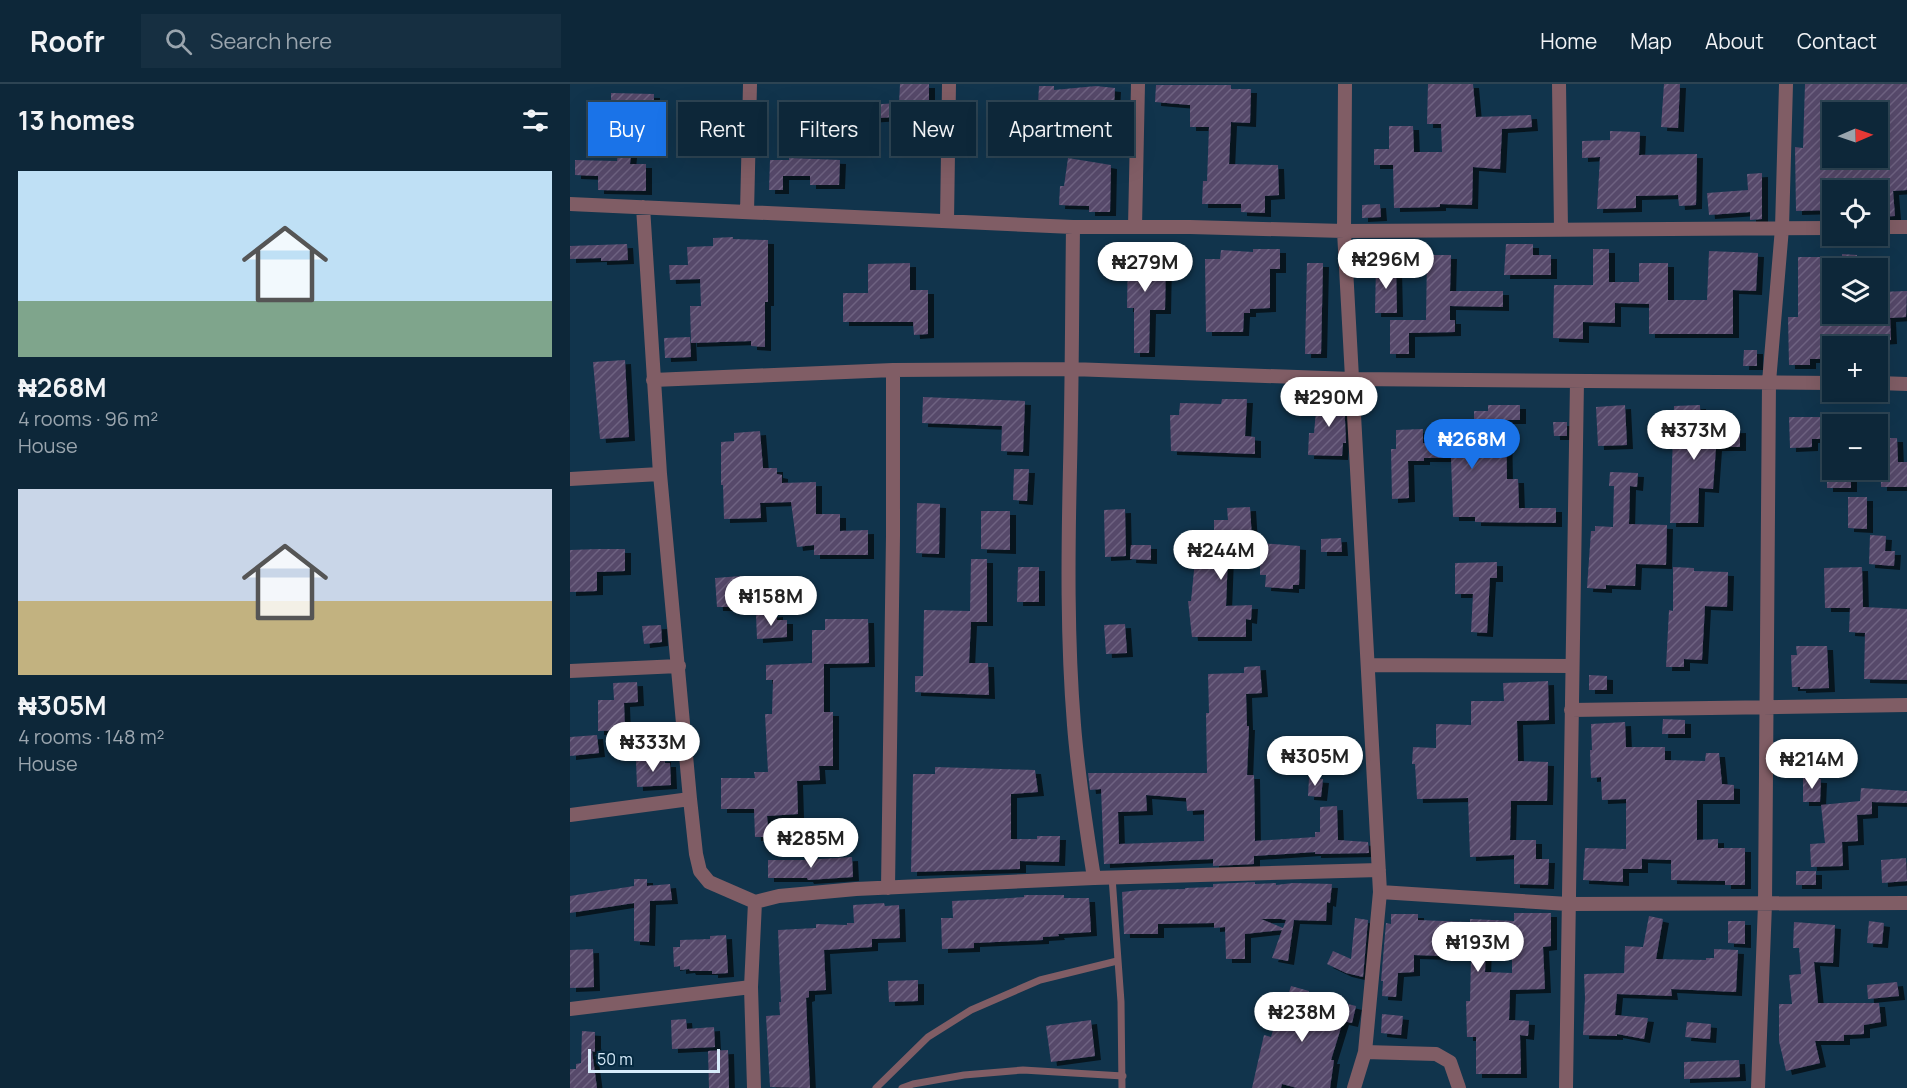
<!DOCTYPE html>
<meta charset="utf-8">
<style>
:root{--surface:#0d2739;--page:#162f41;--text:#f1f3f6;--muted:#9aa5ae;--line:#2d4453;--accent:#1a73e8}
body{margin:0;font-family:Manrope,sans-serif;background:var(--page);color:var(--text);height:100vh;display:flex;flex-direction:column;font-size:22px;white-space:nowrap}
*{box-sizing:border-box;margin:0}
p{font-size:20px;color:var(--muted)}
.icon{flex:none;width:33px;height:33px;fill:none;stroke:currentColor;stroke-width:2;stroke-linecap:round;stroke-linejoin:round}
.map{position:relative;flex:1;overflow:hidden}
.side{display:flex;flex-direction:column;background:var(--surface);width:570px}
.side>*{flex:none}
.banner{position:absolute;left:18px;top:18px;width:570px;height:54px;display:flex;gap:12px}
.needle{width:39px;rotate:88deg}
.tools{position:absolute;left:1252px;top:18px;display:grid;gap:12px}
.tools a{display:grid;place-items:center;width:66px;height:66px;border-radius:0px;background:var(--surface);box-shadow:0 6px 24px #0002,0 0 0 2px var(--line);font-size:30px}
.scale{position:absolute;left:18px;bottom:15px;width:132px;box-sizing:border-box;padding-left:6px;border:3px solid #d7ebfa;border-top:0;font-size:16px;line-height:21px;white-space:nowrap;color:#d7ebfa;-webkit-text-stroke:4px #062a41;paint-order:stroke}
.price{position:absolute;translate:-50% -51px;padding:0 14px;border-radius:21px;background:#fff;color:#222;font-size:20px;line-height:39px;filter:drop-shadow(0 2px 3px #0008)}
.price::after{content:'';position:absolute;left:50%;top:36px;width:18px;height:14px;margin-left:-9px;background:inherit;clip-path:polygon(0 0,100% 0,50% 100%)}
.price.current{background:var(--accent);color:#fff}
ul{padding:0;list-style:none}
li{display:grid;align-content:center;gap:12px;height:318px;padding:0 18px}
li span{display:grid;place-items:center;height:186px;border-radius:0px;color:#555}
li>.icon{margin-inline-start:auto}
span .icon{width:108px;height:108px;fill:#fffc;stroke-width:1}
li b{font-size:26px}
h2{display:flex;justify-content:space-between;align-items:center;height:72px;padding:0 18px;font-size:26px}
.pill{padding:0 21px;border-radius:0px;background:var(--surface);box-shadow:0 6px 24px #0002,0 0 0 2px var(--line);font-size:21px;line-height:54px}
.pill.current{background:var(--accent);color:#fff}
header{display:flex;align-items:center;gap:36px;box-sizing:border-box;height:84px;padding:0 30px;background:var(--surface);border-bottom:2px solid var(--line)}
header strong{font-size:28px}
nav{display:flex;gap:33px;margin-inline-start:auto;font-size:21px}
.search{width:420px;height:54px;background:var(--page);display:flex;align-items:center;gap:15px;box-sizing:border-box;padding:0 21px;border-radius:0px;color:var(--muted);font-size:22px}
main{display:flex;flex:1;min-height:0}
.map>svg:first-child{display:block}
.building{fill:url(#building-hatch);fill-rule:evenodd;filter:url(#shadow)}
.lines{fill:none;stroke-linecap:round;stroke-linejoin:round}
.lane{stroke:#805d65;stroke-width:7}
.street{stroke:#805d65;stroke-width:14}
</style>
<header>
<strong>Roofr</strong>
<div class="search"><svg class="icon" aria-label="search" viewBox="0 0 24 24"><circle cx="10" cy="10" r="6"/><path d="M15 15l6 6"/></svg>Search here</div>
<nav><a>Home</a><a>Map</a><a>About</a><a>Contact</a></nav>
</header>
<main>
<section class="side">
<h2>13 homes<svg class="icon" aria-label="filters" viewBox="0 0 24 24"><path d="M4 7h16M4 17h16"/><circle cx="9" cy="7" r="2"/><circle cx="15" cy="17" r="2"/></svg></h2>
<ul>
<li><span style="background:linear-gradient(#bfe0f5 70%,#7fa58c 0)"><svg class="icon" aria-label="home" viewBox="0 0 24 24"><path d="M3 11l9-7 9 7M6 9v11h12V9"/></svg></span><div><b>₦268M</b><p>4 rooms · 96 m²</p><p>House</p></div></li>
<li><span style="background:linear-gradient(#c9d6e8 60%,#c2b280 0)"><svg class="icon" aria-label="home" viewBox="0 0 24 24"><path d="M3 11l9-7 9 7M6 9v11h12V9"/></svg></span><div><b>₦305M</b><p>4 rooms · 148 m²</p><p>House</p></div></li>
</ul>
</section>
<div class="map">
<svg width="1337" height="1004" viewBox="0 0 1337 1004">
<defs>
<pattern id="building-hatch" width="6" height="6" patternUnits="userSpaceOnUse" patternTransform="scale(1.5)"><rect width="6" height="6" fill="#56486b"/><path d="M-1 1l2-2M0 6l6-6M5 7l2-2" fill="none" stroke="#6e6381"/></pattern>
<filter id="shadow"><feDropShadow dx="6" dy="4" stdDeviation="0" flood-color="#0009"/></filter>
</defs>
<rect width="100%" height="100%" fill="#11344c"/>
<!-- building -->
<path class="building" d="M 330,0 L 359,0 L 359,36 L 338,36 L 338,32 L 281,36 L 280,22 L 329,19 Z
M 858,0 L 903,0 L 906,33 L 961,31 L 962,43 L 932,45 L 930,85 L 903,83 L 902,121 L 870,120 L 870,123 L 824,124 L 823,81 L 804,81 L 804,65 L 819,65 L 819,42 L 843,42 L 844,68 L 872,68 L 871,40 L 857,40 Z
M 1094,0 L 1110,0 L 1108,44 L 1091,43 Z
M 1235,0 L 1337,0 L 1337,106 L 1323,107 L 1325,132 L 1308,133 L 1308,106 L 1305,106 L 1305,103 L 1266,103 L 1266,106 L 1263,106 L 1263,126 L 1226,127 L 1225,63 L 1233,64 ZM 1263,28 L 1310,28 L 1311,58 L 1308,58 L 1308,74 L 1263,74 Z
M 586,1 L 661,1 L 661,5 L 681,5 L 680,39 L 661,38 L 659,80 L 708,81 L 709,111 L 695,112 L 695,129 L 671,128 L 671,120 L 632,120 L 633,97 L 637,97 L 639,43 L 620,43 L 620,21 L 585,18 Z
M 469,2 L 484,2 L 484,6 L 526,2 L 545,4 L 543,42 L 467,40 Z
M 41,9 L 84,10 L 83,32 L 65,32 L 60,80 L 76,80 L 76,107 L 28,106 L 28,92 L 5,91 L 5,76 L 47,77 L 53,25 L 41,25 Z
M 1040,47 L 1070,48 L 1069,71 L 1127,70 L 1126,121 L 1109,122 L 1108,111 L 1066,112 L 1066,124 L 1027,125 L 1030,73 L 1012,74 L 1012,57 L 1040,56 Z
M 219,74 L 270,76 L 269,101 L 240,101 L 240,92 L 213,92 L 213,106 L 199,106 L 200,76 L 219,76 Z
M 498,74 L 541,81 L 540,128 L 519,128 L 519,122 L 489,121 L 490,102 L 494,102 Z
M 1192,89 L 1192,135 L 1180,136 L 1180,128 L 1139,131 L 1137,109 L 1178,106 L 1177,90 Z
M 810,120 L 811,133 L 792,134 L 792,121 Z
M 163,153 L 163,155 L 198,156 L 198,218 L 195,218 L 195,263 L 181,262 L 181,257 L 121,259 L 120,222 L 131,222 L 130,195 L 100,196 L 99,181 L 118,181 L 117,163 L 143,162 L 143,154 Z
M 57,160 L 58,176 L 31,177 L 31,174 L 0,175 L 0,162 Z
M 936,160 L 963,160 L 963,171 L 981,171 L 981,191 L 934,191 Z
M 558,165 L 579,165 L 579,173 L 596,174 L 595,226 L 580,226 L 579,269 L 564,269 L 564,224 L 557,224 Z
M 683,165 L 710,165 L 710,185 L 700,185 L 700,224 L 680,225 L 680,229 L 674,229 L 673,248 L 636,248 L 635,175 L 650,175 L 651,166 L 683,168 Z
M 1023,165 L 1039,165 L 1039,198 L 1069,198 L 1069,179 L 1098,179 L 1098,216 L 1137,216 L 1139,167 L 1188,169 L 1186,207 L 1163,206 L 1163,250 L 1079,250 L 1079,220 L 1045,219 L 1045,239 L 1013,238 L 1013,255 L 983,254 L 984,201 L 1023,201 Z
M 1272,170 L 1287,171 L 1287,184 L 1272,184 Z
M 857,171 L 881,171 L 880,207 L 933,207 L 933,223 L 880,222 L 880,236 L 885,236 L 885,248 L 839,249 L 839,270 L 820,270 L 820,236 L 856,236 Z
M 1228,173 L 1263,173 L 1263,230 L 1308,230 L 1308,208 L 1337,207 L 1336,233 L 1320,234 L 1321,256 L 1279,259 L 1279,262 L 1263,262 L 1263,275 L 1240,275 L 1240,281 L 1219,281 L 1218,233 L 1228,233 Z
M 340,179 L 340,206 L 358,206 L 358,250 L 344,251 L 343,238 L 273,238 L 273,209 L 298,209 L 298,180 Z
M 737,179 L 753,179 L 751,270 L 735,270 Z
M 806,181 L 826,182 L 827,229 L 805,229 Z
M 120,253 L 121,273 L 95,274 L 94,254 Z
M 1174,266 L 1187,266 L 1187,282 L 1173,282 Z
M 55,276 L 59,353 L 30,355 L 23,278 Z
M 353,313 L 455,317 L 453,368 L 431,367 L 432,342 L 352,339 Z
M 749,313 L 774,313 L 776,359 L 773,359 L 772,372 L 738,371 L 739,349 L 744,349 L 746,327 L 749,327 Z
M 652,315 L 677,315 L 675,352 L 685,353 L 685,370 L 601,367 L 600,331 L 609,331 L 610,319 L 651,320 Z
M 918,321 L 950,321 L 950,336 L 936,336 L 937,395 L 948,395 L 949,424 L 986,424 L 986,439 L 905,438 L 905,433 L 883,433 L 881,374 L 854,374 L 854,377 L 838,377 L 839,414 L 822,415 L 821,365 L 826,365 L 826,346 L 853,345 L 853,359 L 904,358 L 904,327 L 918,327 Z
M 1055,321 L 1057,361 L 1028,362 L 1026,323 Z
M 1130,321 L 1131,346 L 1170,345 L 1170,363 L 1146,363 L 1143,405 L 1129,404 L 1128,439 L 1100,439 L 1104,322 Z
M 1219,333 L 1258,333 L 1258,355 L 1242,355 L 1242,363 L 1220,364 Z
M 983,338 L 997,338 L 997,352 L 984,352 Z
M 190,347 L 193,384 L 207,384 L 207,390 L 212,391 L 212,399 L 246,398 L 246,430 L 270,430 L 270,447 L 298,446 L 298,471 L 244,471 L 244,461 L 227,463 L 221,418 L 190,419 L 191,434 L 154,435 L 153,401 L 151,401 L 151,358 L 164,357 L 164,349 Z
M 1310,354 L 1327,354 L 1328,378 L 1337,378 L 1337,403 L 1311,403 Z
M 444,385 L 459,385 L 457,417 L 443,416 Z
M 1040,388 L 1068,389 L 1067,403 L 1060,402 L 1059,440 L 1097,441 L 1096,481 L 1066,480 L 1065,502 L 1036,501 L 1036,505 L 1017,504 L 1021,447 L 1025,447 L 1025,442 L 1043,443 L 1044,402 L 1039,402 Z
M 1257,388 L 1281,388 L 1281,404 L 1257,404 Z
M 1278,413 L 1297,413 L 1297,445 L 1278,444 Z
M 347,419 L 370,420 L 369,470 L 346,469 Z
M 680,423 L 683,471 L 658,471 L 656,522 L 682,521 L 681,536 L 676,535 L 676,553 L 622,553 L 618,517 L 621,517 L 625,476 L 644,476 L 644,436 L 658,436 L 657,424 Z
M 555,425 L 556,472 L 535,473 L 534,426 Z
M 411,427 L 440,427 L 440,466 L 411,465 Z
M 1300,451 L 1316,452 L 1315,467 L 1325,467 L 1324,482 L 1299,480 Z
M 771,454 L 772,468 L 751,468 L 751,455 Z
M 690,459 L 730,462 L 729,501 L 723,501 L 723,505 L 695,503 L 696,491 L 690,491 Z
M 561,461 L 581,461 L 581,476 L 560,475 Z
M 29,465 L 55,465 L 55,487 L 27,488 L 27,507 L 0,508 L 0,466 Z
M 401,475 L 417,475 L 417,538 L 401,538 L 399,579 L 418,579 L 419,611 L 345,608 L 345,592 L 353,592 L 354,526 L 400,527 Z
M 927,478 L 927,494 L 920,494 L 917,549 L 901,548 L 903,510 L 885,510 L 885,479 Z
M 448,483 L 469,483 L 469,518 L 447,518 Z
M 1103,483 L 1124,484 L 1124,487 L 1158,488 L 1157,523 L 1135,522 L 1132,576 L 1114,575 L 1114,583 L 1096,583 L 1099,526 L 1103,527 Z
M 1292,483 L 1293,523 L 1337,525 L 1337,596 L 1294,595 L 1295,549 L 1279,548 L 1280,524 L 1255,524 L 1254,484 Z
M 171,492 L 171,495 L 193,495 L 193,523 L 147,523 L 145,494 Z
M 207,529 L 207,536 L 217,536 L 217,553 L 187,555 L 186,531 Z
M 255,535 L 298,535 L 299,579 L 254,580 L 254,628 L 263,628 L 263,682 L 249,682 L 250,696 L 227,697 L 228,730 L 197,732 L 199,753 L 185,753 L 184,725 L 151,725 L 151,694 L 185,694 L 184,688 L 198,688 L 195,630 L 202,630 L 203,596 L 196,596 L 196,581 L 242,579 L 242,546 L 255,546 Z
M 555,540 L 557,569 L 536,570 L 534,541 Z
M 91,541 L 92,558 L 74,560 L 72,542 Z
M 1226,562 L 1257,562 L 1259,604 L 1230,605 L 1230,603 L 1222,603 L 1221,571 L 1227,571 Z
M 690,582 L 692,609 L 676,610 L 677,642 L 679,642 L 677,691 L 684,691 L 685,757 L 745,753 L 745,748 L 750,748 L 750,723 L 767,722 L 768,756 L 798,758 L 799,769 L 745,770 L 745,768 L 684,772 L 684,780 L 643,782 L 643,775 L 534,780 L 531,705 L 520,706 L 518,689 L 637,689 L 636,629 L 639,629 L 638,590 L 674,589 L 674,583 ZM 576,711 L 616,714 L 617,727 L 634,726 L 634,757 L 549,760 L 548,728 L 577,727 Z
M 1019,591 L 1037,592 L 1037,606 L 1019,606 Z
M 978,597 L 979,636 L 947,637 L 948,677 L 978,678 L 977,717 L 941,717 L 940,756 L 966,756 L 966,775 L 979,775 L 978,801 L 944,800 L 944,771 L 900,773 L 898,714 L 847,715 L 845,680 L 842,680 L 843,663 L 866,664 L 866,640 L 901,641 L 901,617 L 934,617 L 933,599 Z
M 67,598 L 68,618 L 54,619 L 55,646 L 28,647 L 28,616 L 44,616 L 43,599 Z
M 1093,635 L 1115,636 L 1115,650 L 1092,650 Z
M 1055,638 L 1056,663 L 1095,663 L 1095,676 L 1135,677 L 1136,669 L 1149,669 L 1152,700 L 1164,701 L 1164,716 L 1127,716 L 1127,756 L 1148,755 L 1148,764 L 1175,764 L 1175,801 L 1155,801 L 1155,797 L 1101,796 L 1101,776 L 1072,775 L 1072,785 L 1053,785 L 1053,798 L 1013,796 L 1015,764 L 1056,765 L 1056,715 L 1032,716 L 1031,693 L 1021,694 L 1020,666 L 1022,666 L 1021,640 Z
M 27,651 L 29,669 L 0,672 L 0,653 Z
M 95,674 L 95,679 L 100,679 L 101,701 L 67,703 L 66,676 Z
M 365,683 L 465,686 L 468,708 L 441,710 L 441,755 L 467,755 L 467,752 L 490,752 L 489,778 L 450,777 L 450,785 L 341,788 L 343,690 L 365,690 Z
M 739,694 L 753,695 L 751,713 L 738,712 Z
M 1233,694 L 1251,695 L 1250,718 L 1233,718 Z
M 1291,704 L 1337,707 L 1337,719 L 1302,718 L 1302,730 L 1287,731 L 1288,757 L 1272,758 L 1273,782 L 1241,783 L 1240,760 L 1255,759 L 1251,721 L 1290,717 Z
M 282,773 L 283,793 L 238,796 L 237,794 L 198,794 L 198,776 L 233,776 Z
M 1336,774 L 1337,797 L 1312,799 L 1311,776 Z
M 1226,787 L 1246,787 L 1246,801 L 1226,801 Z
M 64,795 L 77,795 L 77,802 L 100,800 L 102,816 L 80,817 L 79,858 L 64,857 L 64,819 L 0,829 L 0,812 L 64,802 Z
M 685,798 L 685,800 L 706,799 L 706,801 L 723,799 L 762,800 L 760,819 L 757,818 L 756,837 L 724,836 L 718,877 L 702,874 L 712,846 L 675,850 L 675,875 L 656,875 L 655,843 L 644,844 L 644,839 L 588,840 L 588,850 L 554,850 L 552,808 L 570,806 L 615,805 L 615,804 L 643,803 L 643,800 ZM 691,835 L 711,835 L 716,836 L 713,844 Z
M 454,811 L 494,811 L 494,814 L 519,814 L 521,848 L 488,850 L 489,852 L 473,853 L 473,856 L 404,859 L 404,864 L 372,865 L 371,834 L 383,834 L 382,817 L 425,815 L 454,813 Z
M 314,819 L 315,822 L 329,821 L 330,854 L 302,855 L 302,863 L 254,866 L 256,906 L 239,907 L 239,913 L 236,914 L 240,1004 L 200,1003 L 196,932 L 210,931 L 209,918 L 211,918 L 208,846 L 246,844 L 246,840 L 277,841 L 277,839 L 284,839 L 283,821 Z
M 944,829 L 981,829 L 981,862 L 973,863 L 975,905 L 940,906 L 939,936 L 959,937 L 958,952 L 950,951 L 951,990 L 906,990 L 906,953 L 897,953 L 896,917 L 900,917 L 901,873 L 844,871 L 844,888 L 828,889 L 826,913 L 812,912 L 813,897 L 811,897 L 816,839 L 821,840 L 821,830 L 848,830 L 848,836 L 900,838 L 900,835 L 944,837 ZM 916,861 L 942,861 L 942,889 L 915,888 Z
M 1079,832 L 1093,835 L 1086,875 L 1136,876 L 1136,874 L 1144,874 L 1144,865 L 1168,866 L 1166,908 L 1101,905 L 1102,912 L 1047,910 L 1045,931 L 1078,934 L 1074,955 L 1047,950 L 1047,952 L 1013,951 L 1015,914 L 1014,890 L 1054,889 L 1055,862 L 1073,863 Z
M 785,834 L 798,836 L 793,893 L 776,889 L 757,880 L 763,867 L 781,875 Z
M 1158,837 L 1175,837 L 1175,860 L 1158,859 Z
M 1299,837 L 1314,839 L 1312,860 L 1297,859 Z
M 1224,838 L 1265,841 L 1263,879 L 1244,878 L 1248,919 L 1309,919 L 1311,938 L 1294,941 L 1294,950 L 1274,951 L 1274,957 L 1245,957 L 1250,979 L 1216,987 L 1209,957 L 1209,920 L 1222,920 L 1219,891 L 1231,890 L 1229,864 L 1223,864 Z
M 156,851 L 158,889 L 142,890 L 142,887 L 120,887 L 119,885 L 110,886 L 110,882 L 104,883 L 103,863 L 110,863 L 110,856 L 140,855 L 140,852 Z
M 23,865 L 24,903 L 0,904 L 0,866 Z
M 348,896 L 348,917 L 319,918 L 318,897 Z
M 1327,898 L 1329,912 L 1298,915 L 1297,901 Z
M 721,902 L 739,907 L 738,910 L 786,922 L 782,939 L 773,937 L 761,976 L 764,976 L 760,1004 L 727,1004 L 712,1000 L 711,1004 L 682,1004 L 694,951 L 701,953 L 709,926 L 713,927 Z
M 812,930 L 833,932 L 831,951 L 811,949 Z
M 116,935 L 117,945 L 144,943 L 145,963 L 102,965 L 101,936 Z
M 521,936 L 525,972 L 481,978 L 476,942 Z
M 1117,938 L 1141,940 L 1140,955 L 1115,953 Z
M 12,947 L 25,948 L 25,968 L 22,967 L 27,1004 L 0,1004 L 0,985 L 6,985 L 6,980 L 11,979 Z
M 158,966 L 159,1004 L 139,1004 L 138,967 Z
M 1169,976 L 1170,993 L 1114,995 L 1114,978 Z"/>
<g class="lines">
<!-- lane -->
<path class="lane" d="M 542,793 L 551,918 L 552,1004
M 306,1004 L 358,953 L 401,926 L 470,896 L 547,877
M 332,1004 L 343,1000 L 394,991 L 453,986 L 553,992"/>
<!-- street -->
<path class="street" d="M 775,0 L 774,147 L 810,808 L 795,968 L 784,1004
M 989,0 L 991,145
M 0,120 L 503,143 L 620,143 L 774,147 L 1263,144
M 73,123 L 90,390 L 120,715 L 126,770 L 130,787 L 139,798 L 185,818 L 209,812 L 286,805 L 524,794 L 809,786
M 177,128 L 180,0
M 377,137 L 379,0
M 503,143 C 502,223 502,303 500,383 C 498,468 497,555 504,641 C 508,692 516,743 524,794
M 565,143 L 568,0
M 1308,143 L 1337,143
M 83,296 L 323,286 L 501,285 L 782,295 L 1263,299
M 1308,299 L 1337,300
M 0,395 L 90,390
M 798,581 L 1002,582
M 0,587 L 109,582
M 1001,626 L 1337,621
M 0,731 L 120,715
M 318,804 L 323,452 L 323,286
M 810,808 L 998,820 L 1337,819
M 0,925 L 181,903
M 795,968 L 866,970 L 880,978 L 889,1004
M 184,1004 L 181,903 L 185,818
M 996,1004 L 1007,297
M 1188,1004 L 1195,820 L 1199,298 L 1212,144 L 1216,0"/>
</g>
</svg>
<div class="tools">
<a><svg class="needle" viewBox="-14 -14 28 28"><path d="M0-13l5 13h-10z" fill="#e53935"/><path d="M0 13l5-13h-10z" fill="#9aa5ae"/></svg></a>
<a><svg class="icon" aria-label="locate" viewBox="0 0 24 24"><circle cx="12" cy="12" r="6"/><path d="M12 2v4M12 18v4M2 12h4M18 12h4"/></svg></a>
<a><svg class="icon" aria-label="layers" viewBox="0 0 24 24"><path d="M12 4l9 5-9 5-9-5zM3 14l9 5 9-5"/></svg></a>
<a>+</a>
<a>−</a>
</div>
<div class="scale">50 m</div>
<b class="price" style="left:816px;top:206px">₦296M</b>
<b class="price" style="left:575px;top:209px">₦279M</b>
<b class="price" style="left:759px;top:344px">₦290M</b>
<b class="price" style="left:1124px;top:377px">₦373M</b>
<b class="price current" style="left:902px;top:386px">₦268M</b>
<b class="price" style="left:651px;top:497px">₦244M</b>
<b class="price" style="left:201px;top:543px">₦158M</b>
<b class="price" style="left:83px;top:689px">₦333M</b>
<b class="price" style="left:745px;top:703px">₦305M</b>
<b class="price" style="left:1242px;top:706px">₦214M</b>
<b class="price" style="left:241px;top:785px">₦285M</b>
<b class="price" style="left:908px;top:889px">₦193M</b>
<b class="price" style="left:732px;top:959px">₦238M</b>
<div class="banner">
<a class="pill current">Buy</a>
<a class="pill">Rent</a>
<a class="pill">Filters</a>
<a class="pill">New</a>
<a class="pill">Apartment</a>
</div>
</div>
</main>
